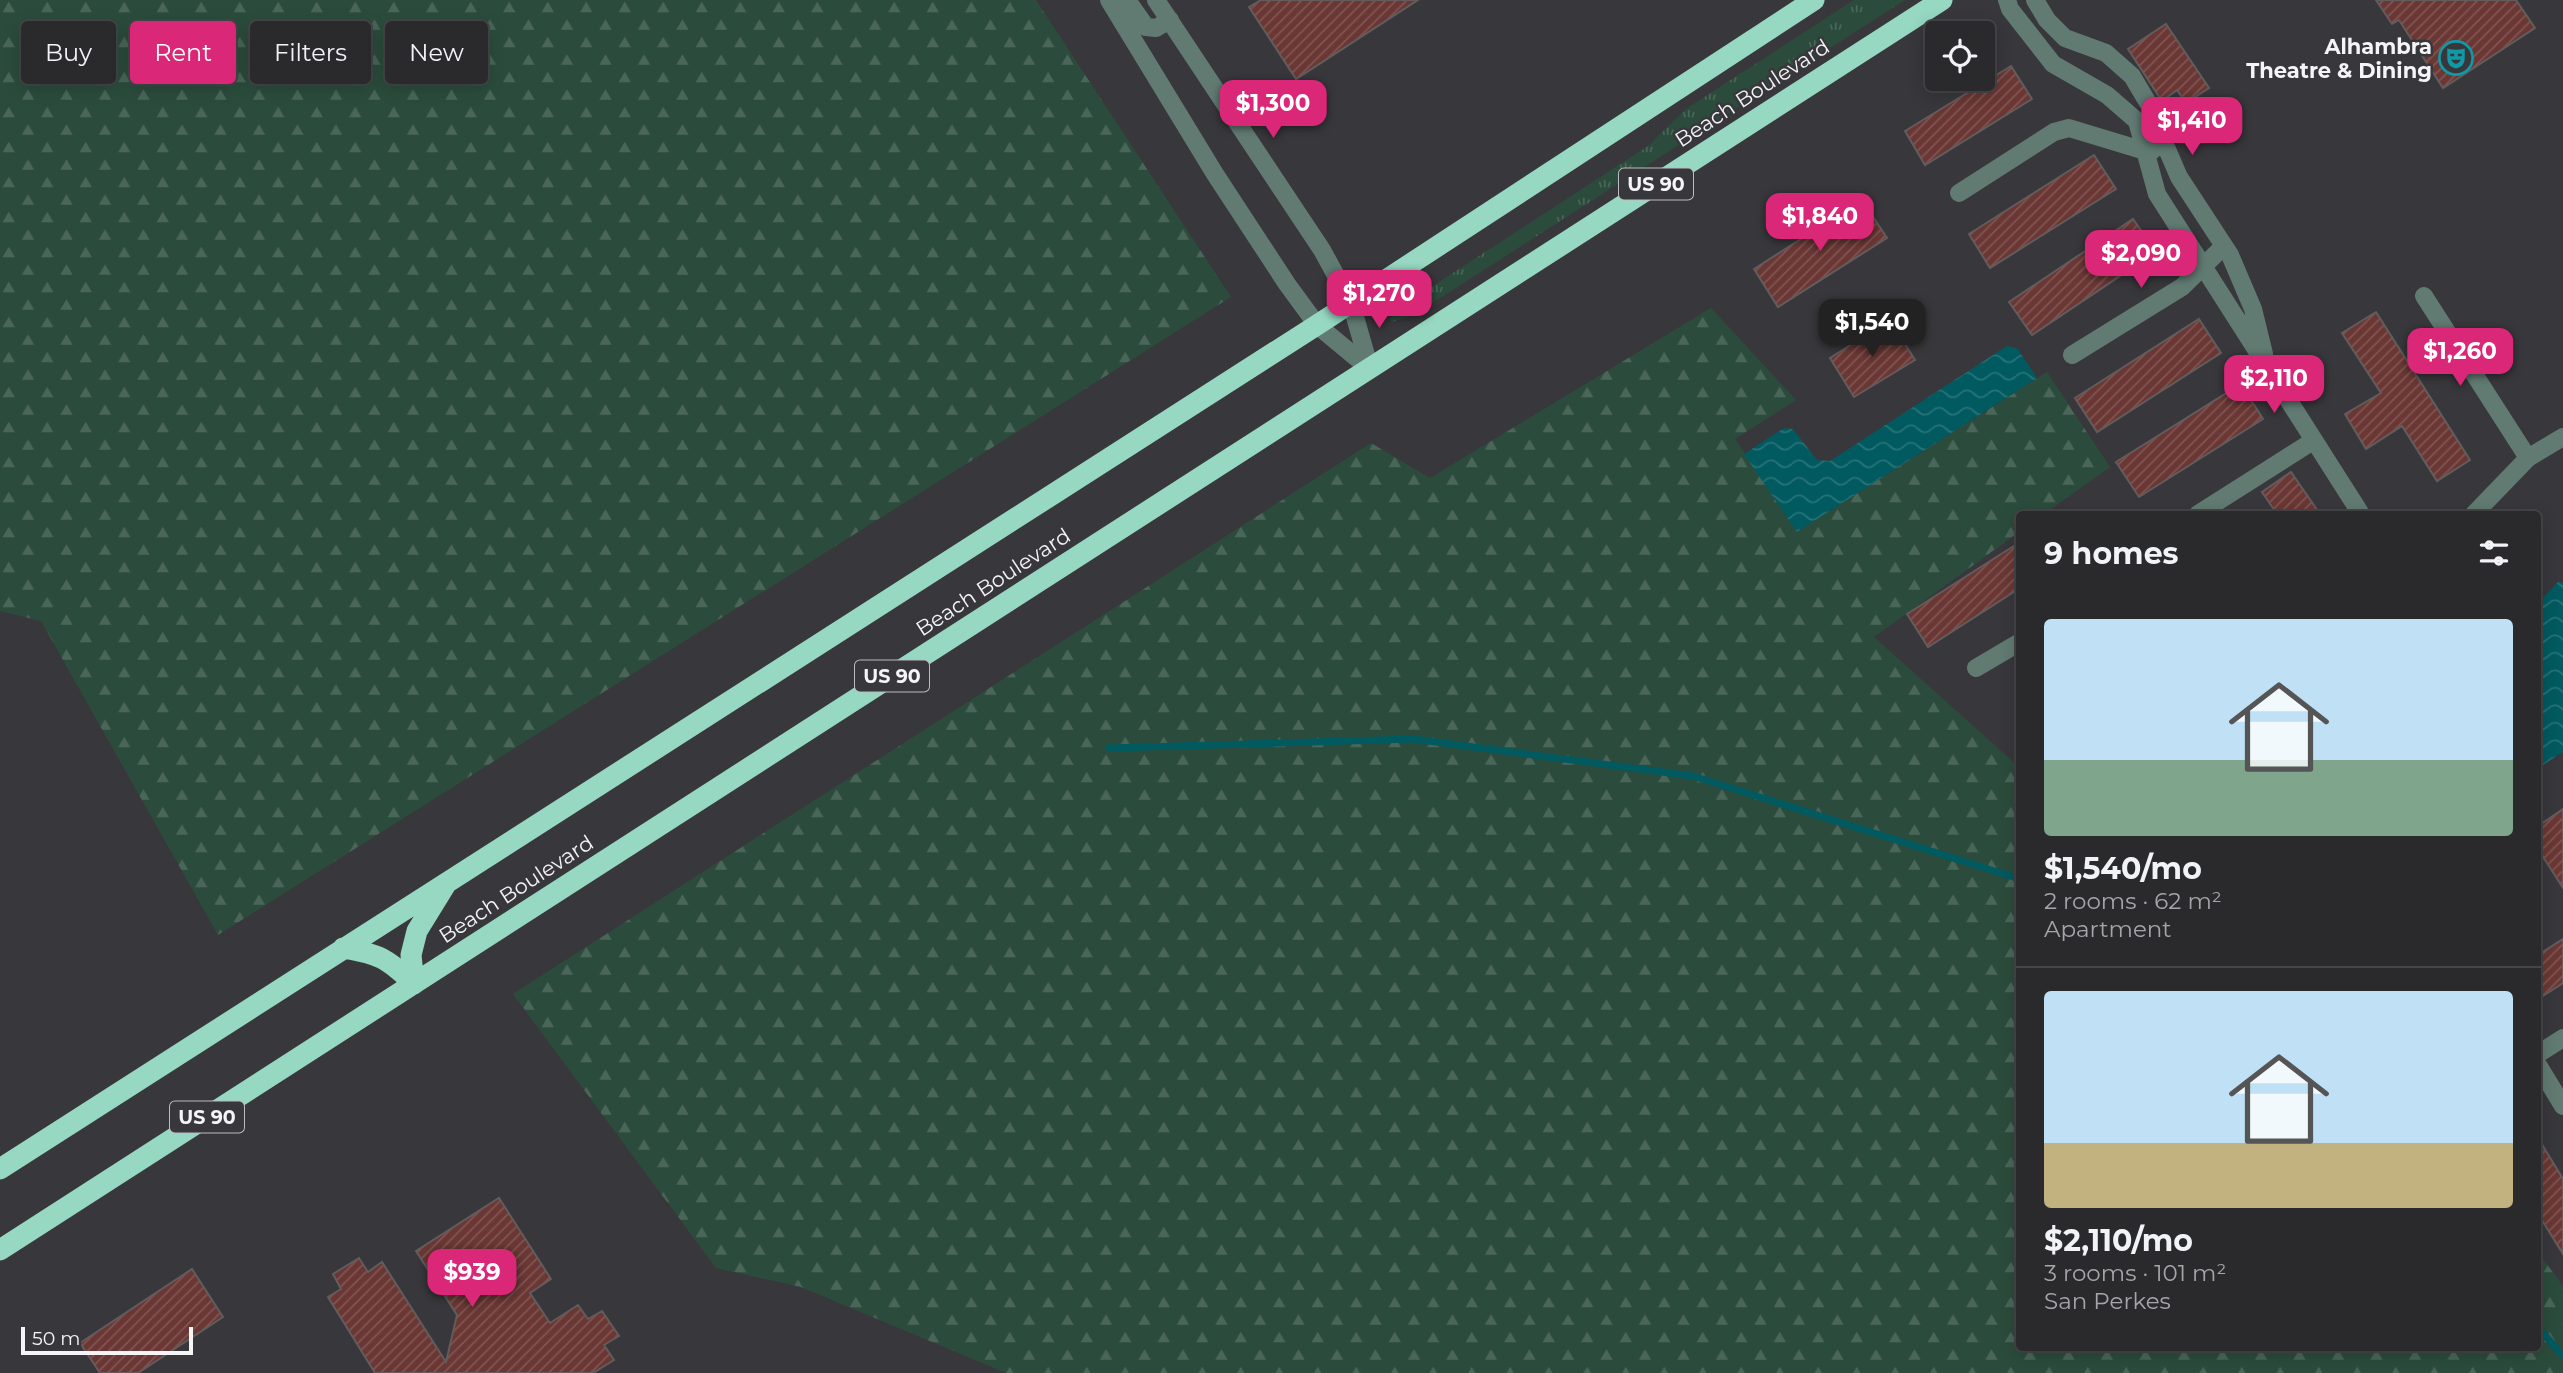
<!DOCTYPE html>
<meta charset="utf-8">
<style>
:root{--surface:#2a292c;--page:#363538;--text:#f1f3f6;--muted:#a5a6a9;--line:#464548;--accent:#db2777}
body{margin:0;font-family:Montserrat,sans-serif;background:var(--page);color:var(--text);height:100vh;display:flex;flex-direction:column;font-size:26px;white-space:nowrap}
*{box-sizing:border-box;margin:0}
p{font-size:23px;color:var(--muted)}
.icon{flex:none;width:38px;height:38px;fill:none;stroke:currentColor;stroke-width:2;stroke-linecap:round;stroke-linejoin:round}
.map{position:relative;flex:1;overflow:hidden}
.drawer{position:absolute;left:2016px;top:511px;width:525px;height:840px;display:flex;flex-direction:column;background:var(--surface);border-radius:7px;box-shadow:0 4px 18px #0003,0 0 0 2px var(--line)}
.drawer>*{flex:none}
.top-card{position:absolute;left:21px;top:21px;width:665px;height:63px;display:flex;gap:14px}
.tools{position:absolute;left:1925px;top:21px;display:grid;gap:14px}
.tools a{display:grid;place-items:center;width:70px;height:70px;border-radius:7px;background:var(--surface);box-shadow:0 4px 18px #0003,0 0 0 2px var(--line);font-size:35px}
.scale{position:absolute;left:21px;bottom:18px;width:172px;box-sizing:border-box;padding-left:7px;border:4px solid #f5f4f7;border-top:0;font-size:19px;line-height:24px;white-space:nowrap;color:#f5f4f7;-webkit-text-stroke:5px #38373b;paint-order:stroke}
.price{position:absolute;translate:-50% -60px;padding:0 16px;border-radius:14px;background:var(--accent);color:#fff;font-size:23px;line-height:46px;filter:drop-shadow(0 2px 4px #0008)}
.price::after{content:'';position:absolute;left:50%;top:42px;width:21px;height:16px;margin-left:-10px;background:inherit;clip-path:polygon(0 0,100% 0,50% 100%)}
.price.selected{background:#222;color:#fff}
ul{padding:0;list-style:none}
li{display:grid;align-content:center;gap:14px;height:371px;padding:0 28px}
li+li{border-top:2px solid var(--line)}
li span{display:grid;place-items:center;height:217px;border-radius:7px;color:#555}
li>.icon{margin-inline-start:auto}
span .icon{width:126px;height:126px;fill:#fffc;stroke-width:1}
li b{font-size:30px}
h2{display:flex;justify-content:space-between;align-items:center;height:84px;padding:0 28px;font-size:30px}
.pill{padding:0 24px;border-radius:7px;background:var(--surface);box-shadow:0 4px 18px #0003,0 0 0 2px var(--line);font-size:24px;line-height:63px}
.pill.selected{background:var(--accent);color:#fff}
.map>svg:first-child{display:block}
.grass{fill:url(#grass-tufts)}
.forest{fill:url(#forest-firs)}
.water{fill:url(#water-waves)}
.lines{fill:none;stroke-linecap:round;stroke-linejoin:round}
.stream{stroke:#005a60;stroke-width:7}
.building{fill:url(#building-hatch);stroke:#625c5c;stroke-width:2}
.minor{stroke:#617b72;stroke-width:18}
.highway{stroke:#96d8c2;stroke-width:21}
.labels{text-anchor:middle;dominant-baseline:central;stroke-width:5;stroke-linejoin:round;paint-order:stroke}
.shield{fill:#38373b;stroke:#bcbbbf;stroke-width:2}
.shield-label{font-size:19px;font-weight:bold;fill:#f5f4f7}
.poi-label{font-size:21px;font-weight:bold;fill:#f5f4f7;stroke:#38373b;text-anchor:end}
.street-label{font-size:21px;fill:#f5f4f7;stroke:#38373b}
</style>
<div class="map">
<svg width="2563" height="1373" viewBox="0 0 2563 1373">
<defs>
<pattern id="grass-tufts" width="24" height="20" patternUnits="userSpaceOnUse" patternTransform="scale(1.75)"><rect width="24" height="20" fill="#2b4c3c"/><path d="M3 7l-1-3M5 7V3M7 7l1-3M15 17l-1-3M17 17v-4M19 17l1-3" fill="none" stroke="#4a6659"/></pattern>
<pattern id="forest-firs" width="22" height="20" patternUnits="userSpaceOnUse" patternTransform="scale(1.75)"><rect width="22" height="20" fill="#2b4c3c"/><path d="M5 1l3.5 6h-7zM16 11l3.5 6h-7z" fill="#4a6659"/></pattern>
<pattern id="water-waves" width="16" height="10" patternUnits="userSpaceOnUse" patternTransform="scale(1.75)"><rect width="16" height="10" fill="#005a60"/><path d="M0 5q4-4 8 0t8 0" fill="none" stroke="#267278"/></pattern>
<pattern id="building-hatch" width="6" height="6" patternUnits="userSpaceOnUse" patternTransform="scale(1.75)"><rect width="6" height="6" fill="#6a3734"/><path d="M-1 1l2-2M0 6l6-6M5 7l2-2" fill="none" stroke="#805552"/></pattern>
</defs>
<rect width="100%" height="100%" fill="#38373b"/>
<!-- grass -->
<path class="grass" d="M 1854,0 L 1905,0 L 1412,316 L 1392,322 L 1390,320 L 1396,310 L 1648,146 L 1686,109 Z"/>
<!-- forest -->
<path class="forest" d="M 0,0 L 1036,0 L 1231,297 L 218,935 L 41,621 L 0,611 Z
M 1711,308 L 1796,400 L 1735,439 L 1797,532 L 2047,372 L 2110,467 L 2044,514 L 2020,514 L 2019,532 L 1874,637 L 2019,767 L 2020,1348 L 2538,1348 L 2538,1252 L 2563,1286 L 2563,1373 L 1006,1373 L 801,1287 L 716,1268 L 513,994 L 1371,443 L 1430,478 Z"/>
<!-- water -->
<path class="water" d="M 2007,346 L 2017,348 L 2037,378 L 1797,532 L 1744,454 L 1784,428 L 1793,429 L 1817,460 L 1830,461 Z
M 2559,581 L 2563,583 L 2563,752 L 2538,768 L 2538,603 Z"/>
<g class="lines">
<!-- stream -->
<path class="stream" d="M 1109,748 L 1413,739 L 1693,776 L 2020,879
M 2538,1327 L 2563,1356"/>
</g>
<!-- building -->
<path class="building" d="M 1261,0 L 1418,0 L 1296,79 L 1249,7 Z
M 2376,0 L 2516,0 L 2535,28 L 2443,88 L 2399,20 L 2392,24 Z
M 2166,24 L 2209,88 L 2186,103 L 2177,90 L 2162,101 L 2128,49 Z
M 2011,66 L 2032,99 L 1925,165 L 1905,131 Z
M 2094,155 L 2116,189 L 1990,268 L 1969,234 Z
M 1862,200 L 1887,238 L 1778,307 L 1754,269 Z
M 2133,219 L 2156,252 L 2032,335 L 2009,302 Z
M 2376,312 L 2470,460 L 2437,481 L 2402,426 L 2366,449 L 2345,414 L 2381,393 L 2342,333 Z
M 2199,319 L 2221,353 L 2097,432 L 2075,398 Z
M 1890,320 L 1915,360 L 1854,397 L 1830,358 Z
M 2241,384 L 2263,419 L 2139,497 L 2116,462 Z
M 2291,472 L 2320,514 L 2277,514 L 2262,492 Z
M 2020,542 L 2020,588 L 1928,647 L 1907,614 Z
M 2563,809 L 2563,888 L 2538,849 L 2538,826 Z
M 2563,939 L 2563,983 L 2538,999 L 2538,955 Z
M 2538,1138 L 2563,1179 L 2563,1254 L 2538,1214 Z
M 499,1198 L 551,1279 L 530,1293 L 550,1323 L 578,1305 L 588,1319 L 602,1311 L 619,1336 L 604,1345 L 614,1360 L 593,1373 L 375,1373 L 328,1297 L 341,1289 L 333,1274 L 359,1258 L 368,1272 L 382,1262 L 446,1362 L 457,1315 L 416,1251 Z
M 192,1269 L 223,1317 L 138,1373 L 100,1373 L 80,1343 Z"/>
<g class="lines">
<!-- minor -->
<path class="minor" d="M 1109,0 L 1215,174 L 1287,284 L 1317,325 L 1370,369
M 1127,0 L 1146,27 L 1156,28 L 1170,20
M 1156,0 L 1322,250 L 1351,303 L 1370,369
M 2007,0 L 2010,9 L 2053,64 L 2107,95 L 2137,121 L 2157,194 L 2361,514
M 2035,0 L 2047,20 L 2065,38 L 2106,53 L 2132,76 L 2157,118 L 2163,140 L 2179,177 L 2230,255 L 2253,309 L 2264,354
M 1959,193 L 2054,132 L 2069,128 L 2145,151 L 2153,150
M 2424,296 L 2528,458
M 2072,355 L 2182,287 L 2224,246
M 2198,514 L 2313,441
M 2474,514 L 2528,458 L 2563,437
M 1976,668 L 2020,642
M 2538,1054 L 2563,1038
M 2538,1065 L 2563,1106"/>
<!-- highway -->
<path class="highway" d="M 343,948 C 379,954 387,958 414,984
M 414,984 L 411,955 L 417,931 L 446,884
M 0,1169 L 1317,325 L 1814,0
M 0,1250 L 1942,0"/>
</g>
<!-- icons -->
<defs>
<g id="theatre-ring" transform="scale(1.75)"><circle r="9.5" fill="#38373b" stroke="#0f9aa8" stroke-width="1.5"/><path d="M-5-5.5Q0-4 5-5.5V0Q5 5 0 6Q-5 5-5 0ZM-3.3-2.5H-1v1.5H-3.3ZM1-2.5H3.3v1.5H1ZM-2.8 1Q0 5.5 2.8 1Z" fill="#0f9aa8"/></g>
</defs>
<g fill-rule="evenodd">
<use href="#theatre-ring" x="2456" y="58"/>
</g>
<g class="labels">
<!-- shield labels -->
<g class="shield">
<rect x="1619" y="168.5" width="74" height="31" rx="5"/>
<rect x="855" y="660.5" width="74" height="31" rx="5"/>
<rect x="170" y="1101.5" width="74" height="31" rx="5"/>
</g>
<g class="shield-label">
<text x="1656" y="184">US 90</text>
<text x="892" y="676">US 90</text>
<text x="207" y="1117">US 90</text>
</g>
<!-- poi labels -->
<g class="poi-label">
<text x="2432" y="46">Alhambra<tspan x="2432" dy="24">Theatre &amp; Dining</tspan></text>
</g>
<!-- street labels -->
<g class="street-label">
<text transform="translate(1752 93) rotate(-33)">Beach Boulevard</text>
<text transform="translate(993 582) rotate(-33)">Beach Boulevard</text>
<text transform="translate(516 889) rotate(-33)">Beach Boulevard</text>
</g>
</g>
</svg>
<div class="tools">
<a><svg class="icon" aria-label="locate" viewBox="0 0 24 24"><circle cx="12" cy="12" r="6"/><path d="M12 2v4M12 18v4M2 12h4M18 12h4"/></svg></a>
</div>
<div class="scale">50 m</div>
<b class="price" style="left:1273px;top:140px">$1,300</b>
<b class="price" style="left:2192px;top:157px">$1,410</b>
<b class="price" style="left:1820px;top:253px">$1,840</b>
<b class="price" style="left:2141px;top:290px">$2,090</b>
<b class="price" style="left:1379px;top:330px">$1,270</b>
<b class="price selected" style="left:1872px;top:359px">$1,540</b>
<b class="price" style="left:2460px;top:388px">$1,260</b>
<b class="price" style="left:2274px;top:415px">$2,110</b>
<b class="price" style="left:472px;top:1309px">$939</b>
<div class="top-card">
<a class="pill">Buy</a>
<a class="pill selected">Rent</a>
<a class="pill">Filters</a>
<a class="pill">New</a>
</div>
<section class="drawer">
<h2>9 homes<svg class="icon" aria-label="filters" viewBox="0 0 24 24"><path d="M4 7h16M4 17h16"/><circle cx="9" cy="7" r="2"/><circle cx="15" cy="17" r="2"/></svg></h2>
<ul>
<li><span style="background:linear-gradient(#bfe0f5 65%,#7fa58c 0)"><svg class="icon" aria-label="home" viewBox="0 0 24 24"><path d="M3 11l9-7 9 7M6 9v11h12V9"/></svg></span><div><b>$1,540/mo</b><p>2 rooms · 62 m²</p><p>Apartment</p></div></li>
<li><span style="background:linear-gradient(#bfe0f5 70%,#c2b280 0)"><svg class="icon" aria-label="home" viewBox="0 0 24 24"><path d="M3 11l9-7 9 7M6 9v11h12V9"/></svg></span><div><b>$2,110/mo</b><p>3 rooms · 101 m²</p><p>San Perkes</p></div></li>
</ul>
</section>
</div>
